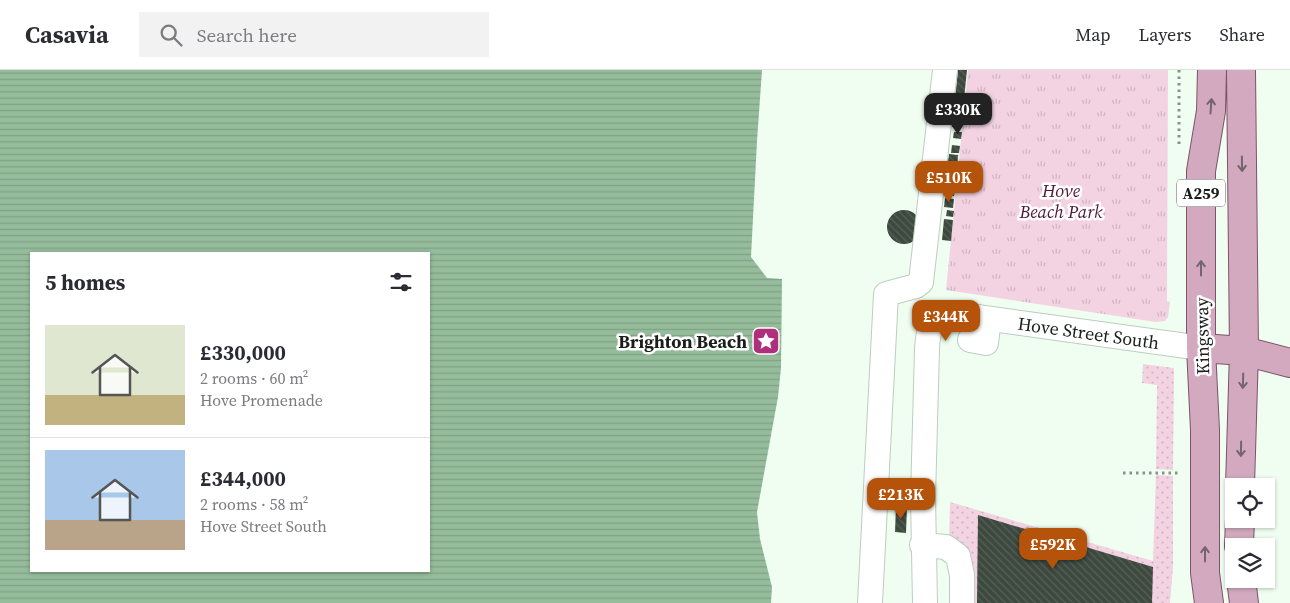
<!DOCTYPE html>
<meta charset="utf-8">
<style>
:root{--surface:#fff;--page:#f2f2f3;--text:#2b2b33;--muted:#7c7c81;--line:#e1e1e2;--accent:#b45309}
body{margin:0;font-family:"Source Serif 4",serif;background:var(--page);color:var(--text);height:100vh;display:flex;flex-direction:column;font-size:19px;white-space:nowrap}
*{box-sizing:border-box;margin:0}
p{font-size:16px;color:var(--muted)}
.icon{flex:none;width:28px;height:28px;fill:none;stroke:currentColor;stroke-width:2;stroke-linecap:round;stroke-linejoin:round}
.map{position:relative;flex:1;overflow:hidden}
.drawer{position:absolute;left:30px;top:182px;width:400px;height:320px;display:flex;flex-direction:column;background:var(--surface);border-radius:0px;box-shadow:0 1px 4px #0004}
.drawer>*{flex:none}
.fabs{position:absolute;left:1225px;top:408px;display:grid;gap:10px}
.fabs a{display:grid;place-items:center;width:50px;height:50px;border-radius:0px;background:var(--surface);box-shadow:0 1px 4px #0004;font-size:25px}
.price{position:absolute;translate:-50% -42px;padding:0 11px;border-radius:10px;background:var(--accent);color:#fff;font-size:16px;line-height:32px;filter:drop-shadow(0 1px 2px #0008)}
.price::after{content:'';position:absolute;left:50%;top:30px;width:15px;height:11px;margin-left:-8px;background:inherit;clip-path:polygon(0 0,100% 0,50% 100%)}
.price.on{background:#222;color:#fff}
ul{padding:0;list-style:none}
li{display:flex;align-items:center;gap:15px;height:125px;padding:0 15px}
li+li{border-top:1px solid var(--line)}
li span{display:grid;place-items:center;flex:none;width:140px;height:100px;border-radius:0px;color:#555}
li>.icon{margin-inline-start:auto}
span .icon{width:60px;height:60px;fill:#fffc;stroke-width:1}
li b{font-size:21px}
h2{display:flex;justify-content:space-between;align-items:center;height:60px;padding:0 15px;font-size:21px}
header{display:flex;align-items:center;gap:30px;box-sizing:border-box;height:70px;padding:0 25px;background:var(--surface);border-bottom:1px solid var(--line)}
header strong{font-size:24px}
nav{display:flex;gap:28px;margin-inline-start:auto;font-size:18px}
.search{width:350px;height:45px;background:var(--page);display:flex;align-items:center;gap:12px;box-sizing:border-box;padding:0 18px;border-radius:0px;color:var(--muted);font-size:19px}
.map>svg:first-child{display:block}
.grass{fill:url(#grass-dots)}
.park{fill:url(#park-tufts)}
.water{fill:url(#water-rules);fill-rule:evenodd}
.building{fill:url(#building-back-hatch)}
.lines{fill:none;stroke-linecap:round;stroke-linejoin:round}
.minor-casing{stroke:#becdc0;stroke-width:26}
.major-casing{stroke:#7e5368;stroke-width:30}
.path{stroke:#879189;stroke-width:3;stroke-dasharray:2.5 4;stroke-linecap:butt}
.minor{stroke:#fff;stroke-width:24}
.major{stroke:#d2a9be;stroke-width:28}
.oneway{stroke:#76646c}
.labels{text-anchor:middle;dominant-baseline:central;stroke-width:5;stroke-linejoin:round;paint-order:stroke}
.shield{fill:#fff;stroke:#5f625f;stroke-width:1}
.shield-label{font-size:16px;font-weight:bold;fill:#1a1f1b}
.park-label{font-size:18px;font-style:italic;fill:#501838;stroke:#fff}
.street-label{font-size:18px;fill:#1a1f1b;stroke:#fff}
.poi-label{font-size:18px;font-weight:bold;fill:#1a1f1b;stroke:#fff;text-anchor:end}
</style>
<header>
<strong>Casavia</strong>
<div class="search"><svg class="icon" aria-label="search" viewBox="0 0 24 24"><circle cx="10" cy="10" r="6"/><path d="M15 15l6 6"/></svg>Search here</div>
<nav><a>Map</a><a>Layers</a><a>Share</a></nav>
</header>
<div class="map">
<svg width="1290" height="533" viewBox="0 0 1290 533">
<defs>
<pattern id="grass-dots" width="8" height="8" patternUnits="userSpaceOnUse" patternTransform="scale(1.25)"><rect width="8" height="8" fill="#f3d3e2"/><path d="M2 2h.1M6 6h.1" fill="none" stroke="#d0b5c1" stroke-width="1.8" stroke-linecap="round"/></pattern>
<pattern id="park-tufts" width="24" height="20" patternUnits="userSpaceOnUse" patternTransform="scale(1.25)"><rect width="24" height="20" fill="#f3d3e2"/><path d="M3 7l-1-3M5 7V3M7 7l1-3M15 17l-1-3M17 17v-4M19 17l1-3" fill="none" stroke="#d0b5c1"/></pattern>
<pattern id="water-rules" width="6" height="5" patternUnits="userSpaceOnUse" patternTransform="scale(1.25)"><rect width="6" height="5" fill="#95bc9b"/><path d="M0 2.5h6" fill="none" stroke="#80a185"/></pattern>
<pattern id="building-back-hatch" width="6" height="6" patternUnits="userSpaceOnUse" patternTransform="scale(1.25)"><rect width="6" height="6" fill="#3d493f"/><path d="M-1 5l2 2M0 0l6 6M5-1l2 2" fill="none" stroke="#566058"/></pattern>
</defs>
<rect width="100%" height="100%" fill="#effef1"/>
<!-- grass -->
<path class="grass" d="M 1143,294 L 1174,298 L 1173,400 L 1156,399 L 1157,315 L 1142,313 Z
M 1156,405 L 1173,406 L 1173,497 L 1170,533 L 968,533 L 949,469 L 950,432 L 1153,491 Z"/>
<!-- park -->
<path class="park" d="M 968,0 L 1168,0 L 1167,231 L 1170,232 L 1168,247 L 1165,251 L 1156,252 L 946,220 Z"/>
<!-- water -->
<path class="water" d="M 0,0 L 762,0 L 757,71 L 751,187 L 767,208 L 782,209 L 781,298 L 778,327 L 757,442 L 760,469 L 772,517 L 771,533 L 0,533 ZM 31,184 L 429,184 L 429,501 L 31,501 Z"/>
<!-- building -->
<path class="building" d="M 958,0 L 967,0 L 961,58 L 952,57 Z
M 954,62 L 962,62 L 961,69 L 953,68 Z
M 952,75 L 960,76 L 959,83 L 951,83 Z
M 949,84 L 958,85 L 957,101 L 947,100 Z
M 950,101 L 958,102 L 957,110 L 949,109 Z
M 947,110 L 956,111 L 956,118 L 946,118 Z
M 946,119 L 955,120 L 954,126 L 945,126 Z
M 945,128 L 954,129 L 953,138 L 944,137 Z
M887 157a17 17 0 1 1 34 0a17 17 0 1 1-34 0Z
M 947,140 L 954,141 L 953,147 L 946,146 Z
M 944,149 L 953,150 L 951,171 L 942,170 Z
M 896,436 L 907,437 L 906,463 L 895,462 Z
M 978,445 L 1153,497 L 1152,533 L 977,533 Z"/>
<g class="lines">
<!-- minor casing -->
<g class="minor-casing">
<g id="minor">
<path d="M 970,270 L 986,273 L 989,249"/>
<path d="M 922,475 L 946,477 L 958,486 L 962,505 L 962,533"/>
<path d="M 870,533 L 886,224 L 916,216 L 921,212 L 945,0"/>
<path id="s1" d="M 925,533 L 923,427 L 927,279 C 928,258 932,242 956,244 L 1201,278"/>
</g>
</g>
<!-- major casing -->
<g class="major-casing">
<path id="major" d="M 1201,278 L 1244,281 L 1290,293
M 1240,416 L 1244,281 L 1241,0
M 1239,476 L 1240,449
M 1241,509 L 1244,533
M 1209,533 L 1205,503 L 1205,360 L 1201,278 L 1201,101 L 1211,41 L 1212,0"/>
</g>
<!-- path -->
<path class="path" d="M 1179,74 L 1179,0
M 1123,403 L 1179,403"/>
<!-- minor -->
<use href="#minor" class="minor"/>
<!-- major -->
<use href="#major" class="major"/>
</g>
<!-- one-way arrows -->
<defs><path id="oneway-shaft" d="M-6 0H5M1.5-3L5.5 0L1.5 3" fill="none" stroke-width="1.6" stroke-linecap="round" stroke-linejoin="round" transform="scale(1.25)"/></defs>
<g class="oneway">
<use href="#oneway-shaft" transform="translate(1211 36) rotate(-86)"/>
<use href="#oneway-shaft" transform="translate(1242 94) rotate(89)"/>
<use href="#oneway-shaft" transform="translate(1201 198) rotate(-90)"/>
<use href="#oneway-shaft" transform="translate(1243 311) rotate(92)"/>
<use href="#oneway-shaft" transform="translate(1241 379) rotate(91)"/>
<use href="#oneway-shaft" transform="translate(1205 484) rotate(-90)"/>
</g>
<!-- icons -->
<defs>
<g id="sight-square" transform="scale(1.4375)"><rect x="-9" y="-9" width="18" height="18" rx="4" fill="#b02f7c" stroke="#fff"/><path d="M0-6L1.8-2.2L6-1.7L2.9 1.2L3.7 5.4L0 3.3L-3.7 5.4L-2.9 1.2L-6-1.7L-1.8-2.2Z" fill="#fff"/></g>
</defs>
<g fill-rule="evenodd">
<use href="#sight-square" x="766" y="271"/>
</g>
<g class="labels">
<!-- shield labels -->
<rect class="shield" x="1177" y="109.5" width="48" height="27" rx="4"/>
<g class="shield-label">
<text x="1201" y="123">A259</text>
</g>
<!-- park labels -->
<g class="park-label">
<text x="1061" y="120">Hove<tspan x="1061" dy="21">Beach Park</tspan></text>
</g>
<!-- street labels -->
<g class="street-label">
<text stroke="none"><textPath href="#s1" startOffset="441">Hove Street South</textPath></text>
<text transform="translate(1202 266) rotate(-91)">Kingsway</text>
</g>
<!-- poi labels -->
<g class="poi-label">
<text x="747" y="271">Brighton Beach</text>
</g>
</g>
</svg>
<div class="fabs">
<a><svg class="icon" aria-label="locate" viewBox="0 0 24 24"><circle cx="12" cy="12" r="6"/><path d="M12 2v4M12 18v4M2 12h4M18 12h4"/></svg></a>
<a><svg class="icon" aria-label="layers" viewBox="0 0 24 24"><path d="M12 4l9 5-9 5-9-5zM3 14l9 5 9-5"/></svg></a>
</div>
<b class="price on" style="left:958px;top:65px">£330K</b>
<b class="price" style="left:949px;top:133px">£510K</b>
<b class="price" style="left:946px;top:272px">£344K</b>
<b class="price" style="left:901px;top:450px">£213K</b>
<b class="price" style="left:1053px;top:500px">£592K</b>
<section class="drawer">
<h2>5 homes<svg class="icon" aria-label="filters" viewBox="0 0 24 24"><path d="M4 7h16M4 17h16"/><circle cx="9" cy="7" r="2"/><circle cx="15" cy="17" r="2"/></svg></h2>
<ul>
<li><span style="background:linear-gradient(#dfe7d0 70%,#c2b280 0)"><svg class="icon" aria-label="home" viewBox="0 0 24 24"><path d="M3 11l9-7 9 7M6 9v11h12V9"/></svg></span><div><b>£330,000</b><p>2 rooms · 60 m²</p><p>Hove Promenade</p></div></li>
<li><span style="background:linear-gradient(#a9c7e8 70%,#b9a48a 0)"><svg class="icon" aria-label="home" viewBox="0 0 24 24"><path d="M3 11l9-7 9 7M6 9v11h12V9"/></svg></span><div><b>£344,000</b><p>2 rooms · 58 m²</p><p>Hove Street South</p></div></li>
</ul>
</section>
</div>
